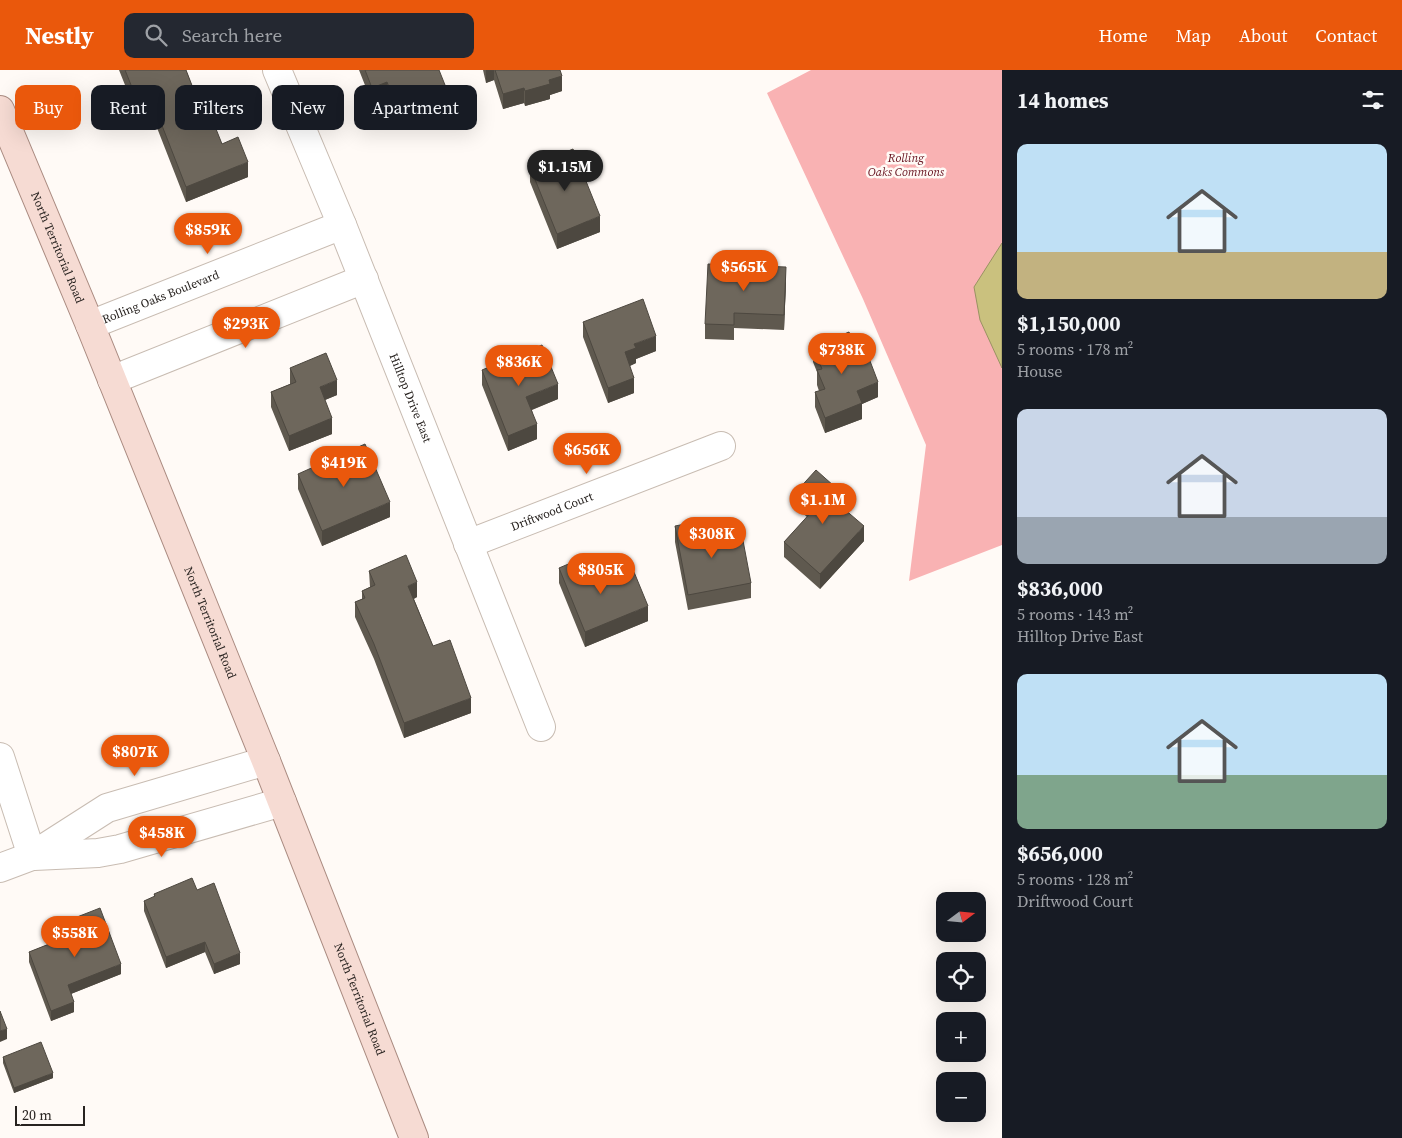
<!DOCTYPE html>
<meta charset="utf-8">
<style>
:root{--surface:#171b24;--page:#242831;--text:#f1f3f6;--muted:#9ea1a6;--accent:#ea580c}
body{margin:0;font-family:"Source Serif 4",serif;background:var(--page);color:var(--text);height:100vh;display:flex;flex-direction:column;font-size:19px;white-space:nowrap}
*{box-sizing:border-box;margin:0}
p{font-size:16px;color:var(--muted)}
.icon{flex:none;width:28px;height:28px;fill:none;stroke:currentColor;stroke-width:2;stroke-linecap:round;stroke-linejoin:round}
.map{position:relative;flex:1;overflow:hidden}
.panel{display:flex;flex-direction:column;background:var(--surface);width:400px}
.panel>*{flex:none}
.top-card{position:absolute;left:15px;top:15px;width:475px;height:45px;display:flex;gap:10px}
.needle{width:32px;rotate:74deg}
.tools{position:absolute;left:936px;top:822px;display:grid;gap:10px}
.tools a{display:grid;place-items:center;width:50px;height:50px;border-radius:10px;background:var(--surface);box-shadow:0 5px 20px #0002;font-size:25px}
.scale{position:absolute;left:15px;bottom:12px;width:70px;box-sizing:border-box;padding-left:5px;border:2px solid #282320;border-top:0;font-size:14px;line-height:18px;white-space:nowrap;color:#282320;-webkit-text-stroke:4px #fffaf6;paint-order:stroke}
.price{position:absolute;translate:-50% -42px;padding:0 11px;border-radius:18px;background:var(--accent);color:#fff;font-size:16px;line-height:32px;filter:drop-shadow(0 1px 2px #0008)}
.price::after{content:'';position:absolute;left:50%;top:30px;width:15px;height:11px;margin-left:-8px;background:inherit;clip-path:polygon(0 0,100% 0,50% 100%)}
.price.current{background:#222;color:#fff}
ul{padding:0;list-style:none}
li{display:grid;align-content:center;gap:10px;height:265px;padding:0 15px}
li span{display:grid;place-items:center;height:155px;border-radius:10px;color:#555}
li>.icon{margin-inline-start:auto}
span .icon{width:90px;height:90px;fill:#fffc;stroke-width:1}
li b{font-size:21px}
h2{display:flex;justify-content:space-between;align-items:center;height:60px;padding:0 15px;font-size:21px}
.chip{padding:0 18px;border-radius:10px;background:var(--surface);box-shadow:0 5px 20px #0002;font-size:18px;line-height:45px}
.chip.current{background:var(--accent);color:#fff}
header{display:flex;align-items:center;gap:30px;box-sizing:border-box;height:70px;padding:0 25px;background:var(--accent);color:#fff}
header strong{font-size:24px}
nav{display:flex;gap:28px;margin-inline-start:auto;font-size:18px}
.search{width:350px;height:45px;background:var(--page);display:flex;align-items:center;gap:12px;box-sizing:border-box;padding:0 18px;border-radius:10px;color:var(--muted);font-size:19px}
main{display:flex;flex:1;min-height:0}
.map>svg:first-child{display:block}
.green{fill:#f9b2b3}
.water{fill:#cac17e;stroke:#999262}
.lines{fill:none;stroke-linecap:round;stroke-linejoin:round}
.minor-casing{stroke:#c8bcb2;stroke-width:30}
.major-casing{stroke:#aa8b81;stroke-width:30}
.minor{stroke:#fff;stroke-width:28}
.major{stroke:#f6dbd3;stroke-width:28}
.wall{fill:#5f594f}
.shaded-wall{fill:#4d4840}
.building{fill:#6e675c;stroke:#4d4840}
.labels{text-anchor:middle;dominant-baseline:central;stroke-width:5;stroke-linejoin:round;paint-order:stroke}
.park-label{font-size:12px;font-style:italic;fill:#65101d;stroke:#fffaf6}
.street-label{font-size:12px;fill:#282320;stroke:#fffaf6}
</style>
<header>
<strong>Nestly</strong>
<div class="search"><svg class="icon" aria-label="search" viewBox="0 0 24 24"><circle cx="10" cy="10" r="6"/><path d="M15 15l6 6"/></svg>Search here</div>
<nav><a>Home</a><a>Map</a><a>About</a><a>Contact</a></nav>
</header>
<main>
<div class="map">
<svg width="1002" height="1068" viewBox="0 0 1002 1068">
<rect width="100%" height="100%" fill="#fffaf6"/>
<!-- green -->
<path class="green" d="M 811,0 L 1002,0 L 1002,475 L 909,511 L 926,375 L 863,229 L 767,23 Z"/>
<!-- water -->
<path class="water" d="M 1002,173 L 1002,298 L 980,250 L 974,217 Z"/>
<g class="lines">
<!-- minor casing -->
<g class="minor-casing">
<g id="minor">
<path id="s1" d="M 277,0 L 342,155 L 541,657"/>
<path id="s2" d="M 90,255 L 342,155"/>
<path d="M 112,310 L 364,209"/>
<path id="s3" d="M 468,474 L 721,376"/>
<path d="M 0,687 L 32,786"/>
<path d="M 34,786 L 98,783 L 120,779 L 282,732"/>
<path d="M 0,798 L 32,786 L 107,738 L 266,691"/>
</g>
</g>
<!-- major casing -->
<g class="major-casing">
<g id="major">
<path id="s4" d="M 0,40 L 90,255 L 266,691 L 414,1068"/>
</g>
</g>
<!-- minor -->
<use href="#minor" class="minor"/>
<!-- major -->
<use href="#major" class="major"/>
</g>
<!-- wall -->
<path class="wall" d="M 119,0 L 186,0 L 198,31 L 222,74 L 248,107 L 186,132 L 152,45 L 139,50 Z
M 359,0 L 439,0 L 445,31 L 403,48 L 398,38 L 392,41 L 387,27 L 372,33 Z
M 483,0 L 560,0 L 562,21 L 550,25 L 550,29 L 525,36 L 524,33 L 503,39 L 494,10 L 486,13 Z
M 530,97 L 600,162 L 557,179 L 530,112 Z
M 786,212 L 784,260 L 734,258 L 734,270 L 705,269 L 705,254 Z
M 583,252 L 656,281 L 636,289 L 636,293 L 630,296 L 634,323 L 608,333 L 583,267 Z
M 813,277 L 862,294 L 878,327 L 862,334 L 862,349 L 825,363 L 815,337 L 815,322 L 819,321 L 817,315 L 817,302 L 813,292 Z
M 290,298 L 337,325 L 325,330 L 332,364 L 289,381 L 271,337 L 271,322 L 290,314 Z
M 482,300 L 558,329 L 532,340 L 537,369 L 508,381 L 482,315 Z
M 298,404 L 390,447 L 322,476 L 298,419 Z
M 796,422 L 843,438 L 864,471 L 820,519 L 784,487 L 784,472 L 807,447 L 796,437 Z
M 675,456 L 704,467 L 751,513 L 751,528 L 688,540 L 675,472 Z
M 559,498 L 597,517 L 648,551 L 585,577 L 559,513 Z
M 369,501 L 417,527 L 414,529 L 433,576 L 471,643 L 404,668 L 374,589 L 355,547 L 355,532 L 362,529 L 362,521 L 370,517 Z
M 197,820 L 240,894 L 214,904 L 205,882 L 166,898 L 144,841 L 144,831 L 154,827 L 154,824 Z
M 72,849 L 121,904 L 71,924 L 74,942 L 51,951 L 29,892 L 29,882 L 74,864 L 72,859 Z
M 3,987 L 53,1008 L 14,1023 L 3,993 Z"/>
<!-- shaded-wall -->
<path class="shaded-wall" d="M 486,0 L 494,0 L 494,10 L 486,13 Z
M 562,6 L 562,21 L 550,25 L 550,29 L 525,36 L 525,21 L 549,10 Z
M 387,12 L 387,27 L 372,33 L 372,18 Z
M 445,15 L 445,31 L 403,48 L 403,33 Z
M 524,18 L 524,33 L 503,39 L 503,24 Z
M 398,23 L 398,38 L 392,41 L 392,25 Z
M 152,30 L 152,45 L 139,50 L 139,35 Z
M 248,92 L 248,107 L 186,132 L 186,117 Z
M 600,146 L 600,162 L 557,179 L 557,164 Z
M 786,197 L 786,212 L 784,260 L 784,245 Z
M 656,266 L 656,281 L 636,289 L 636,293 L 625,298 L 625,282 L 634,274 Z
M 634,308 L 634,323 L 608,333 L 608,318 Z
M 337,310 L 337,325 L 320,332 L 320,317 Z
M 878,312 L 878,327 L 862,334 L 862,349 L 825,363 L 825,348 L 857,321 Z
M 558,314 L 558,329 L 526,342 L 526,327 Z
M 332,348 L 332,364 L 289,381 L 289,366 Z
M 537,354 L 537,369 L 508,381 L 508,366 Z
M 843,424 L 843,439 L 836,432 Z
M 390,432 L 390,447 L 322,476 L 322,461 Z
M 864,456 L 864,471 L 820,519 L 820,504 Z
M 417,512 L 417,527 L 408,531 L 408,516 Z
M 648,536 L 648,551 L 585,577 L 585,562 Z
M 471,628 L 471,643 L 404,668 L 404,653 Z
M 205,872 L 205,882 L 166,898 L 166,887 Z
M 240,883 L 240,894 L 214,904 L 214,894 Z
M 121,894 L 121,904 L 68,925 L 68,915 Z
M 74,932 L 74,942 L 51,951 L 51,941 Z
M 7,959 L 7,969 L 0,972 L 0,961 Z
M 53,1003 L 53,1008 L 14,1023 L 14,1018 Z"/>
<!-- building -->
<path class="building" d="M 125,0 L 186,0 L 198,31 L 204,29 L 222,74 L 238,67 L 248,92 L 186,117 L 152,30 L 139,35 Z
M 365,0 L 439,0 L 445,15 L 403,33 L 398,23 L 392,25 L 387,12 L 372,18 Z
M 495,0 L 560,0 L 562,6 L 549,10 L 550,14 L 525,21 L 524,18 L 503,24 Z
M 573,79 L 600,146 L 557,164 L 530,97 Z
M 708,194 L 786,197 L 784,245 L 734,243 L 734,255 L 705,254 Z
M 643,229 L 656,266 L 634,274 L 636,278 L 625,282 L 634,308 L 608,318 L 583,252 Z
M 849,262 L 862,294 L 870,291 L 878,312 L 857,321 L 862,333 L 825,348 L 815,322 L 825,319 L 817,300 L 822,299 L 813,277 Z
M 542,275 L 558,314 L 526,327 L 537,354 L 508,366 L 482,300 Z
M 326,283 L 337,310 L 320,317 L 332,348 L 289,366 L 271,322 L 296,312 L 290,298 Z
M 365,374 L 390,432 L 322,461 L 298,404 Z
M 816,400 L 843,424 L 836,432 L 864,456 L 820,504 L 784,472 L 814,439 L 796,422 Z
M 701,451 L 704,467 L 741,460 L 751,513 L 688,525 L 675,456 Z
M 406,485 L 417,512 L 408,516 L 433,576 L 450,570 L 471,628 L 404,653 L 374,574 L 355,532 L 365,528 L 362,521 L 375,515 L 369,501 Z
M 585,487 L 597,517 L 634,502 L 648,536 L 585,562 L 559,498 Z
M 192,808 L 197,820 L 214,813 L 240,883 L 214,894 L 205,872 L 166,887 L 144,831 L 155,826 L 154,824 Z
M 100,838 L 121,894 L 68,915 L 74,932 L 51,941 L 29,882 L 77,863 L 72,849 Z
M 0,941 L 7,959 L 0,961 Z
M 41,972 L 53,1003 L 14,1018 L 3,987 Z"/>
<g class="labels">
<!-- park labels -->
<g class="park-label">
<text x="906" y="88">Rolling<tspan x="906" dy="14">Oaks Commons</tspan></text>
</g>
<!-- street labels -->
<g class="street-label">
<text stroke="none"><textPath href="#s4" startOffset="149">North Territorial Road</textPath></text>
<text stroke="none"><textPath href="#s2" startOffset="76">Rolling Oaks Boulevard</textPath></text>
<text stroke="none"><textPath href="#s1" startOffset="354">Hilltop Drive East</textPath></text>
<text stroke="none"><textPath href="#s3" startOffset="90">Driftwood Court</textPath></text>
<text stroke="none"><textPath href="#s4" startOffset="554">North Territorial Road</textPath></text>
<text stroke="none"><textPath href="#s4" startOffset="959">North Territorial Road</textPath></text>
</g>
</g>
</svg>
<div class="tools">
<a><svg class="needle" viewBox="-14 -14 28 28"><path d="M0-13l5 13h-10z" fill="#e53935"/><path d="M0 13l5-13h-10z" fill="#9ea1a6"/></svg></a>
<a><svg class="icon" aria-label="locate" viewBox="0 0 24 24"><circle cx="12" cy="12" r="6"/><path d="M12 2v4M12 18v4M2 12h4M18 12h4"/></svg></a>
<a>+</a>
<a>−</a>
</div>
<div class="scale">20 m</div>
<b class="price current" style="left:565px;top:122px">$1.15M</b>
<b class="price" style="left:208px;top:185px">$859K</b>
<b class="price" style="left:744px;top:222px">$565K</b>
<b class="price" style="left:246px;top:279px">$293K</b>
<b class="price" style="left:842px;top:305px">$738K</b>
<b class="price" style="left:519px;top:317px">$836K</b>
<b class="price" style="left:587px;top:405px">$656K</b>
<b class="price" style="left:344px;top:418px">$419K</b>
<b class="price" style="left:823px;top:455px">$1.1M</b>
<b class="price" style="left:712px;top:489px">$308K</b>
<b class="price" style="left:601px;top:525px">$805K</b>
<b class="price" style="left:135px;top:707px">$807K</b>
<b class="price" style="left:162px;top:788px">$458K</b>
<b class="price" style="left:75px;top:888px">$558K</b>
<div class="top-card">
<a class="chip current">Buy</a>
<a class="chip">Rent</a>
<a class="chip">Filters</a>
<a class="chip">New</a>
<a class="chip">Apartment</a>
</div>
</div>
<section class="panel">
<h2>14 homes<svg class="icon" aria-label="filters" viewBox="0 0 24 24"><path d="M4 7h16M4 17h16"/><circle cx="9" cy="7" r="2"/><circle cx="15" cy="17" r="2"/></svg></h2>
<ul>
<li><span style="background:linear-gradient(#bfe0f5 70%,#c2b280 0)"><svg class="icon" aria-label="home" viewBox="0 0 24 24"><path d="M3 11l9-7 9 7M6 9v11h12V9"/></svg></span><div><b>$1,150,000</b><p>5 rooms · 178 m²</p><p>House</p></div></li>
<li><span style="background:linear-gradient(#c9d6e8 70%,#9aa5b1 0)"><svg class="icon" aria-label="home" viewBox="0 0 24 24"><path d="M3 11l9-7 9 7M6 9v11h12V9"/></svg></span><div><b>$836,000</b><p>5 rooms · 143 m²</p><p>Hilltop Drive East</p></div></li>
<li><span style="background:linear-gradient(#bfe0f5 65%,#7fa58c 0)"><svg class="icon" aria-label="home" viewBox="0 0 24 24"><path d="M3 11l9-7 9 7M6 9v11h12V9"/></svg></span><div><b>$656,000</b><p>5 rooms · 128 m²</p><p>Driftwood Court</p></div></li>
</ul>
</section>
</main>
